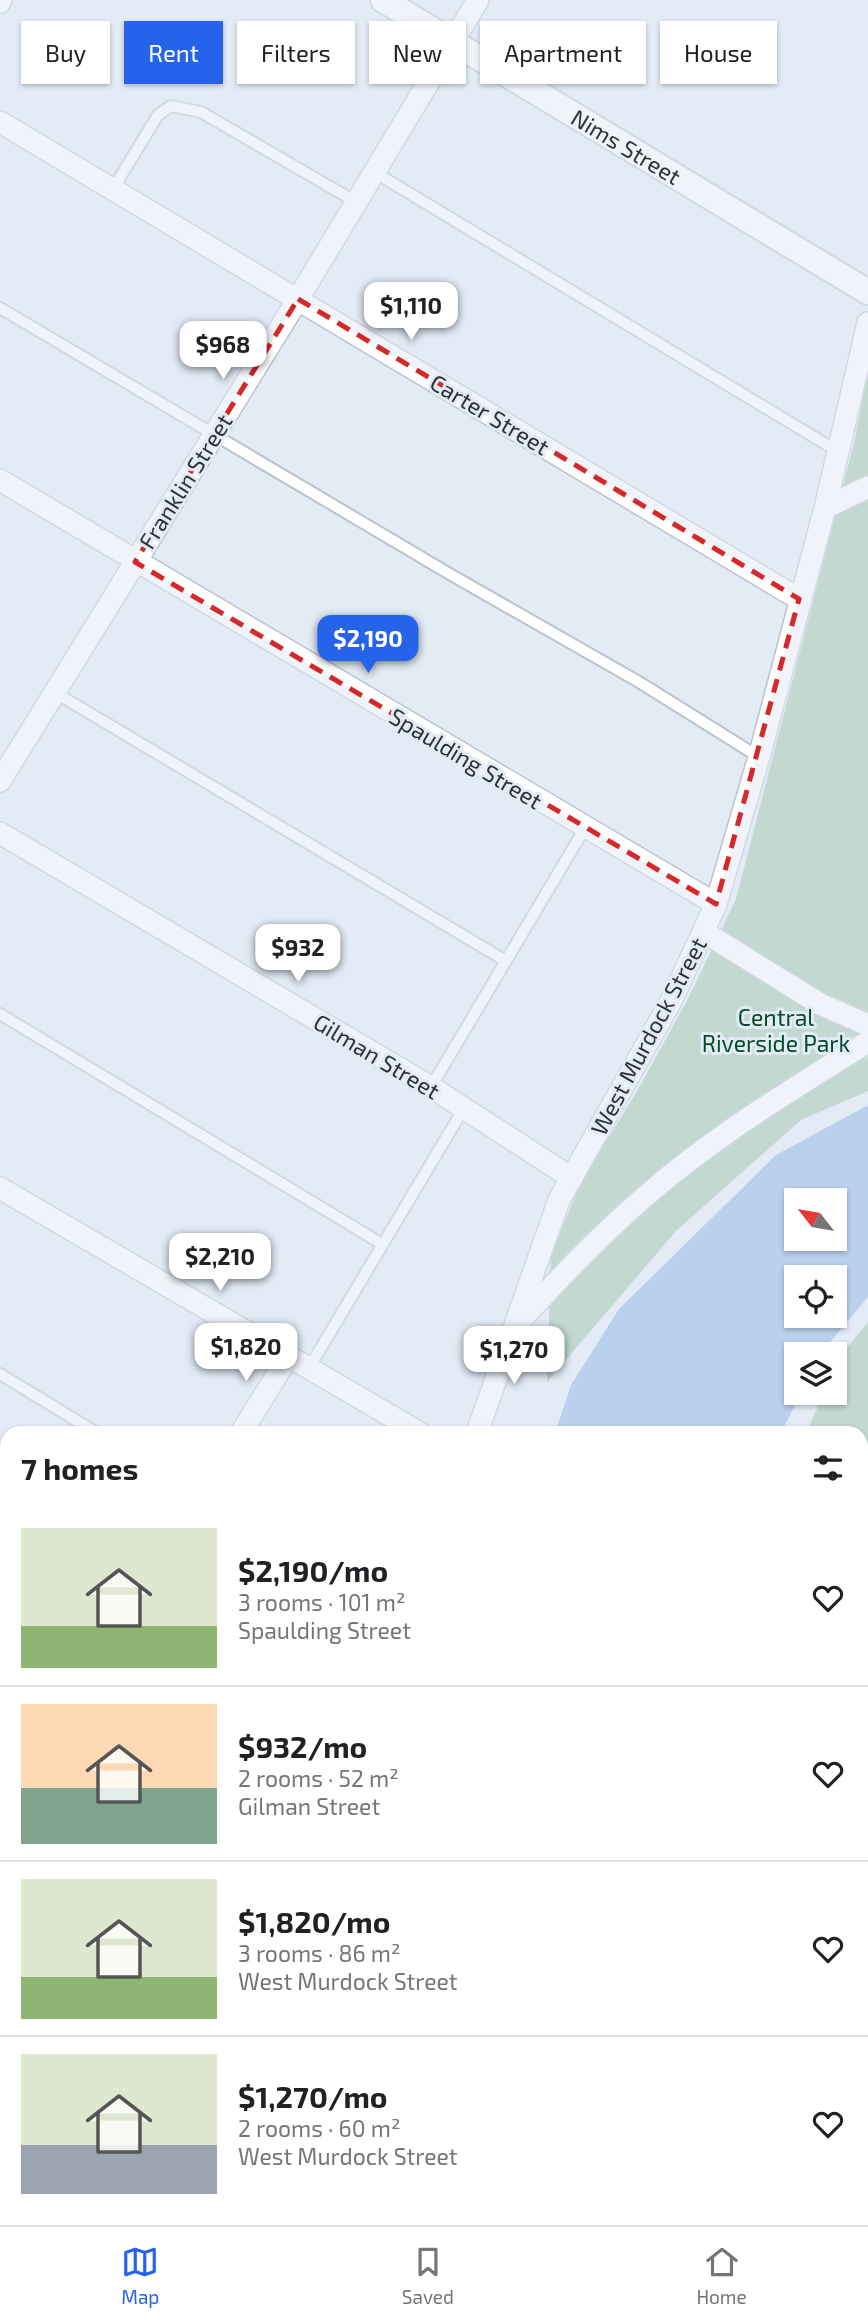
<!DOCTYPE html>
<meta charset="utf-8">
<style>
:root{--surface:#fff;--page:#f2f2f2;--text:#202124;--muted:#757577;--line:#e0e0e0;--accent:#2563eb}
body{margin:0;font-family:"Exo 2",sans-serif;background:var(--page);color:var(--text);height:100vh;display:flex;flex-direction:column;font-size:26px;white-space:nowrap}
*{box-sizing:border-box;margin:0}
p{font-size:23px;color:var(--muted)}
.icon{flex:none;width:38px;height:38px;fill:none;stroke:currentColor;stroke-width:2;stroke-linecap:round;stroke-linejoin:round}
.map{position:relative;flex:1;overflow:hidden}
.panel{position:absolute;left:0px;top:1426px;width:868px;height:800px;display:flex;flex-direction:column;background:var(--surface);border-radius:21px 21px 0 0;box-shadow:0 2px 5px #0004}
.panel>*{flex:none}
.banner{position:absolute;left:21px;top:21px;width:826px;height:63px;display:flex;gap:14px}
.needle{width:46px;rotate:301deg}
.tools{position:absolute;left:784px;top:1188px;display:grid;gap:14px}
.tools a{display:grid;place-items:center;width:63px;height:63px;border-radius:0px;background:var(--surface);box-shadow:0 2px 5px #0004;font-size:35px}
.price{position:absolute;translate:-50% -60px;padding:0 16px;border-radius:14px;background:#fff;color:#222;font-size:23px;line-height:46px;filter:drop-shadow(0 2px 4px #0008)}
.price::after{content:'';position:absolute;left:50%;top:42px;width:21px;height:16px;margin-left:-10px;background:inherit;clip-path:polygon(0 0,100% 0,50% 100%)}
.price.selected{background:var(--accent);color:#fff}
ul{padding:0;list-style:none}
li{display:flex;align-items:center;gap:21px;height:175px;padding:0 21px}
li+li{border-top:2px solid var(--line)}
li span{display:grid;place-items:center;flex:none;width:196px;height:140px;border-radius:0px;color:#555}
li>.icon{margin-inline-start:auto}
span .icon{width:84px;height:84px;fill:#fffc;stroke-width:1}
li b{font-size:30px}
h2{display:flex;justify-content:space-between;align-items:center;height:84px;padding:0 21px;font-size:30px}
.pill{padding:0 24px;border-radius:0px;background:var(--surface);box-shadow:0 2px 5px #0004;font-size:24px;line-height:63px}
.pill.selected{background:var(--accent);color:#fff}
.tab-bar{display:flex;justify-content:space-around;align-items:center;height:98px;border-top:2px solid var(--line);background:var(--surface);font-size:19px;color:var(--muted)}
.tab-bar a{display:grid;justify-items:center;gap:4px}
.tab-bar .selected{color:var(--accent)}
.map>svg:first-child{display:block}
.green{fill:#99c2a5}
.water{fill:#88b0df;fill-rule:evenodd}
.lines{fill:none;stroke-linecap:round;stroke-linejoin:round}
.service-casing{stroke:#bbc3cc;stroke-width:14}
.minor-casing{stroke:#bbc3cc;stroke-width:24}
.tertiary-casing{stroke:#bbc3cc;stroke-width:28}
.path{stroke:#a0a6ae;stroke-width:3.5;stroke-dasharray:3.5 3.5;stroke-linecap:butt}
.service{stroke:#fff;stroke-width:10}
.minor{stroke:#fff;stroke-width:21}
.tertiary{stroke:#fff;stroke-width:24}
.marked{fill:none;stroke:#d62828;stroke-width:5;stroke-dasharray:14 9;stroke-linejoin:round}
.labels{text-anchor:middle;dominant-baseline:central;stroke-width:6;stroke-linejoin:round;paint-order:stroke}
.street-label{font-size:23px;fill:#2f3235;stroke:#e3ebf5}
.park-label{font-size:23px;fill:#044b28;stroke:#e3ebf5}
</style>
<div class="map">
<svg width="868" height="2225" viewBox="0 0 868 2225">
<rect width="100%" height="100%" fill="#e3ebf5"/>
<!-- green -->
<path class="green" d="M 868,373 L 868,1091 L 801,1120 L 676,1231 L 547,1382 L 551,1254 L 582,1180 L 635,1095 L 688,999 L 736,899 L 854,443 Z
M 868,1322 L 868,1731 L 861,1728 L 861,1433 L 806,1433 L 824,1393 L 835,1393 C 835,1356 846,1350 868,1322 Z"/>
<!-- water -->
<path class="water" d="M 868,1105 L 868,1297 L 820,1354 L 796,1354 L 796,1393 L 801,1393 L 781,1433 L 555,1433 L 571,1385 L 619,1309 L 776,1155 ZM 796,1200 L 835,1200 L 835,1239 L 796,1239 ZM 796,1278 L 835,1278 L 835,1316 L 796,1316 Z
M 861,1739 L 868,1742 L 868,1897 L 861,1898 Z"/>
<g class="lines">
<!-- service casing -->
<g class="service-casing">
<path id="service" d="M 374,172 L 839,452
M 113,189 L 158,115 L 171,106 L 201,112 L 356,202
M 0,308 L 448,573 L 639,682 L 759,757
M 54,692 L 506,961
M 0,1014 L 382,1244
M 431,1087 L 585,828
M 309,1368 L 464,1108
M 0,1374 L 97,1433
M 0,1733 L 7,1737
M 444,2225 L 444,2219"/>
</g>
<!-- minor casing -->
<g class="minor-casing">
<path id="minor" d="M 0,2 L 1,0
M 0,122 L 799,599
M 0,480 L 716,904
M 825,508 L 868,487
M 0,781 L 298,299 L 478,0
M 0,833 L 431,1087 L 570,1177
M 704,932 L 820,1004 L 868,1025
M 0,1188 L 420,1433
M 520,1321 C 565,1272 610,1225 661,1183 C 725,1130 797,1086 868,1042
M 241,1433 L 288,1357
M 477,1433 L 559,1200 L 671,1001 L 716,904 L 759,757 L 825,508 L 868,323
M 0,1555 L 7,1559
M 0,1827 L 7,1816
M 0,1908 L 7,1912
M 861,1961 L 868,1960
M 861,1980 L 868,1982
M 391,2225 L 395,2219"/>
</g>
<!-- tertiary casing -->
<g class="tertiary-casing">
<g id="tertiary">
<path id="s1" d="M 383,0 L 868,292"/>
</g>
</g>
<!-- path -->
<path class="path" d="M 861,2188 L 868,2177
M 835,2225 L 839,2219"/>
<!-- service -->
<use href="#service" class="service"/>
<!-- minor -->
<use href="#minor" class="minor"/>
<!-- tertiary -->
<use href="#tertiary" class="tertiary"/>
</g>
<!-- marked area -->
<path d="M0 0H868V2225H0ZM 298,299 L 799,599 L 716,904 L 135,562 Z" fill="#e3ebf5" fill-opacity=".55" fill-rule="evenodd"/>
<path class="marked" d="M 298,299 L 799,599 L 716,904 L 135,562 Z"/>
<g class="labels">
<!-- street labels -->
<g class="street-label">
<text stroke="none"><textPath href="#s1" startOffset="284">Nims Street</textPath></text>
<text transform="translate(490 414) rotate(31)">Carter Street</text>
<text transform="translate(185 481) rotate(-58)">Franklin Street</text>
<text transform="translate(466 758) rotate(31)">Spaulding Street</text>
<text transform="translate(648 1036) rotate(-62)">West Murdock Street</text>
<text transform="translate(377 1056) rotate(31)">Gilman Street</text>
</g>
<!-- park labels -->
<g class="park-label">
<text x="776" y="1017">Central<tspan x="776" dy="26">Riverside Park</tspan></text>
</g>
</g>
</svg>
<div class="tools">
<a><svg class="needle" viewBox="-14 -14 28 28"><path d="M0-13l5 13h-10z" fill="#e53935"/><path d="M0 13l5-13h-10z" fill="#757577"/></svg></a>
<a><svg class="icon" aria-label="locate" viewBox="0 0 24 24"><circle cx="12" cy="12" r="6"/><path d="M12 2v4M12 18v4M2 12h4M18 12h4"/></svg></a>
<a><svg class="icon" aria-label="layers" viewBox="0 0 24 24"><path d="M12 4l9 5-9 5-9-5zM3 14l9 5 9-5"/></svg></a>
</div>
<b class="price" style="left:411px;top:342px">$1,110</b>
<b class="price" style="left:223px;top:381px">$968</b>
<b class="price selected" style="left:368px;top:675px">$2,190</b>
<b class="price" style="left:298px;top:984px">$932</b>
<b class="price" style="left:220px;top:1293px">$2,210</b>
<b class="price" style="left:246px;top:1383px">$1,820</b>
<b class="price" style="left:514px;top:1386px">$1,270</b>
<div class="banner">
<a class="pill">Buy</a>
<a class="pill selected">Rent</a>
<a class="pill">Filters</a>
<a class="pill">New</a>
<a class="pill">Apartment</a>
<a class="pill">House</a>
</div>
<section class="panel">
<h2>7 homes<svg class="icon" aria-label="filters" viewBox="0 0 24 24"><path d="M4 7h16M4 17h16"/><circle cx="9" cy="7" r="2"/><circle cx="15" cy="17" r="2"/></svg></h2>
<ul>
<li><span style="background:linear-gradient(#dfe7d0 70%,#8fb573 0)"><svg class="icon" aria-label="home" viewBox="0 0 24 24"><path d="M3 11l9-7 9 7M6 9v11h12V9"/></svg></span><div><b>$2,190/mo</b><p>3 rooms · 101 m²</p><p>Spaulding Street</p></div><svg class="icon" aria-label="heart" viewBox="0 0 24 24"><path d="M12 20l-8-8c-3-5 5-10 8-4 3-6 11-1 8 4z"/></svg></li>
<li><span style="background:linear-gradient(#ffd9b3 60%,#7fa58c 0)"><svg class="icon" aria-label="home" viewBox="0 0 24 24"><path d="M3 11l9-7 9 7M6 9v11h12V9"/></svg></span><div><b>$932/mo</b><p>2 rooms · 52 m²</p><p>Gilman Street</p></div><svg class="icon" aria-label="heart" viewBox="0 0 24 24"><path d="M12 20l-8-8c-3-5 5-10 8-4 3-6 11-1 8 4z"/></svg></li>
<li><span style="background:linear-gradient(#dfe7d0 70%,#8fb573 0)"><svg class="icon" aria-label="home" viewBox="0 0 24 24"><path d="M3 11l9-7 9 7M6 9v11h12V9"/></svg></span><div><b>$1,820/mo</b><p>3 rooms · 86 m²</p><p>West Murdock Street</p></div><svg class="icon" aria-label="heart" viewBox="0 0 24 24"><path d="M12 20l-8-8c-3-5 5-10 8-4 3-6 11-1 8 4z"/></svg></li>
<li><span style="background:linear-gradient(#dfe7d0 65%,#9aa5b1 0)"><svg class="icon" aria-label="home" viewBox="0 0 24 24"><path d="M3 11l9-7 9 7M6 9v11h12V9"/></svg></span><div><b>$1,270/mo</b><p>2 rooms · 60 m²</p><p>West Murdock Street</p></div><svg class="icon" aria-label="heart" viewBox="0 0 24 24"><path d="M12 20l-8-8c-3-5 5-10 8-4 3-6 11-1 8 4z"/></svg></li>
</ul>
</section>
</div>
<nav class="tab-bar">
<a class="selected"><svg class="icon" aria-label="map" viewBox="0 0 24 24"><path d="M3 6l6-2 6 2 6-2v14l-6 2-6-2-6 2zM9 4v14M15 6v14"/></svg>Map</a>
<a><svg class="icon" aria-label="saved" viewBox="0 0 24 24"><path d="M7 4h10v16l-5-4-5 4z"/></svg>Saved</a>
<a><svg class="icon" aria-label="home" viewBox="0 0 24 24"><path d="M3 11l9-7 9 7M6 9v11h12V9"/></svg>Home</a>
</nav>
